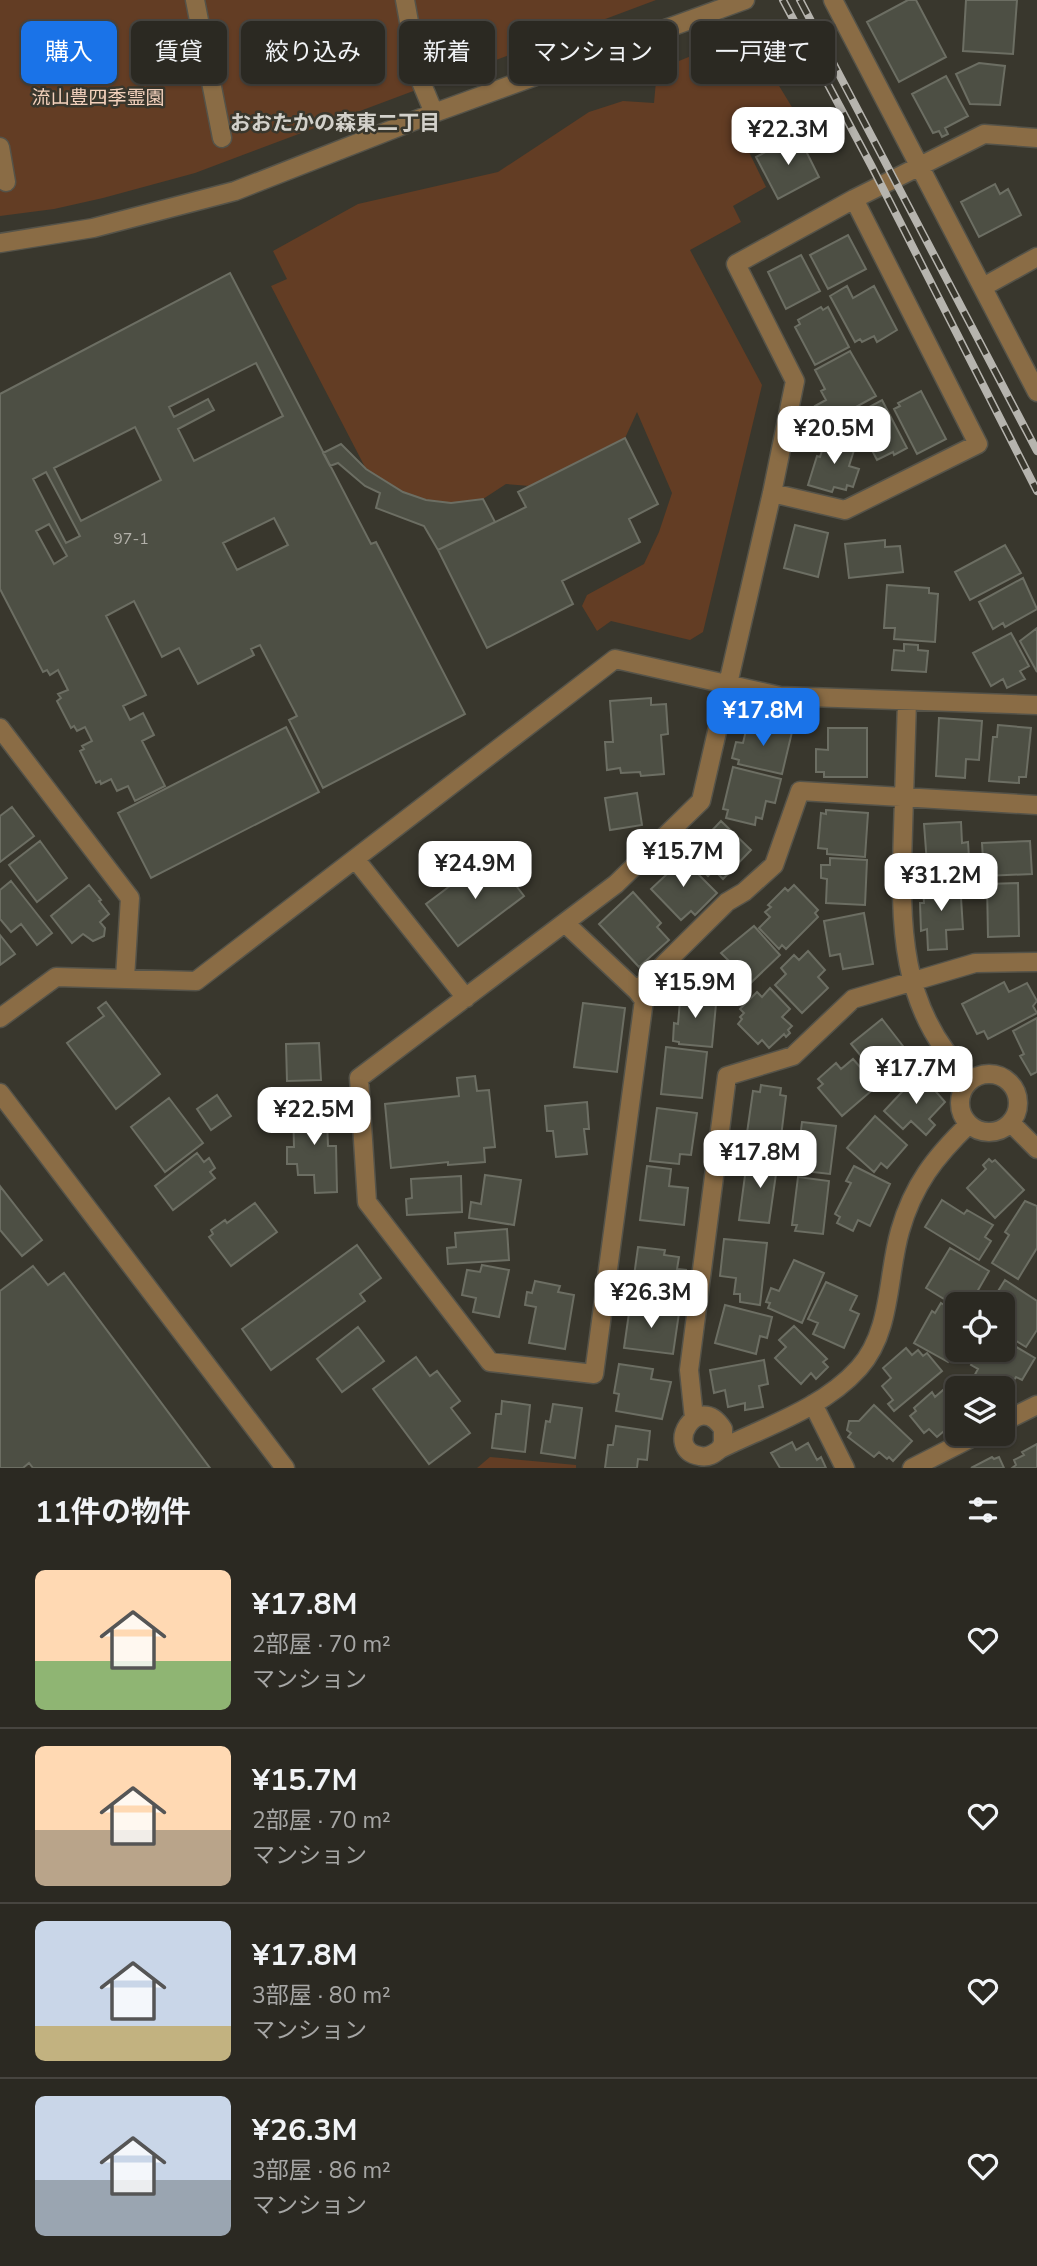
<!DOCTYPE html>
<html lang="ja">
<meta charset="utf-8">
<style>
:root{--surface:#2b2922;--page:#33312a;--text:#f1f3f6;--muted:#a6a6a5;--line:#474540;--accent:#1a73e8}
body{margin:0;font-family:"Nunito Sans","Noto Sans JP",sans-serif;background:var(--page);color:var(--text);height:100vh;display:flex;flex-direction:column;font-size:26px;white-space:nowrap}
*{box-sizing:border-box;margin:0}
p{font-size:23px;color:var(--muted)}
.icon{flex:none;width:38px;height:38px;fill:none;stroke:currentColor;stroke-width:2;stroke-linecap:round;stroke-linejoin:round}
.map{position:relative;height:1468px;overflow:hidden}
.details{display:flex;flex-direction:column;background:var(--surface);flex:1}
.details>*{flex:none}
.top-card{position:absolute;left:21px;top:21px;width:996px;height:63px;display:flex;gap:14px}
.buttons{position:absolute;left:945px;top:1292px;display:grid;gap:14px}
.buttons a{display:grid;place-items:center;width:70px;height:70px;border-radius:10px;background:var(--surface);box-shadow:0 2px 5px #0004,0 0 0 2px var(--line);font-size:35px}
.price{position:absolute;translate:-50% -60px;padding:0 16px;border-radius:14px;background:#fff;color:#222;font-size:23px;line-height:46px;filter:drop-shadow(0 2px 4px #0008)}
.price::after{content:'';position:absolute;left:50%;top:42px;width:21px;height:16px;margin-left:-10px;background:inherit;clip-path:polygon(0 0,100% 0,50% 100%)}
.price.active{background:var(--accent);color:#fff}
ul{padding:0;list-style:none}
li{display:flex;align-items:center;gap:21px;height:175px;padding:0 35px}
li+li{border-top:2px solid var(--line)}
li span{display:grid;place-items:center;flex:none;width:196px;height:140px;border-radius:10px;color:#555}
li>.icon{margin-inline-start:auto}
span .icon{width:84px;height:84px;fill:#fffc;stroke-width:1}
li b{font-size:30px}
h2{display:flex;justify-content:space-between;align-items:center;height:84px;padding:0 35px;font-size:30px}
.tag{padding:0 24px;border-radius:10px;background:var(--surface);box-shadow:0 2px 5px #0004,0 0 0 2px var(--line);font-size:24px;line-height:63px}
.tag.active{background:var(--accent);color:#fff}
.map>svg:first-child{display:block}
.green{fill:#633d24}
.building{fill:#4d4f44;stroke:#6c6e63;stroke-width:2;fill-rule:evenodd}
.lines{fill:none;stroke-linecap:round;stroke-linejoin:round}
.minor-casing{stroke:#555349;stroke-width:21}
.minor{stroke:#8a6c45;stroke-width:18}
.rail-casing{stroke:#b6b4ae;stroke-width:8}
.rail{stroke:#39372d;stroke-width:5;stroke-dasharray:16;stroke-linecap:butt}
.labels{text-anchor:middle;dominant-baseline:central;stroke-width:5;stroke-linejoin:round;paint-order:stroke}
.number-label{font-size:16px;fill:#b2b0a9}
.park-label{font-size:19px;fill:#f3d1bc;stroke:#39372d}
.neighbourhood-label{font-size:21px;font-weight:bold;fill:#d3d1cb;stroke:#39372d}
</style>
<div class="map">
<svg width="1037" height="1468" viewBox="0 0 1037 1468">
<rect width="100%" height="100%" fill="#39372d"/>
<!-- green -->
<path class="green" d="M 0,0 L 656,0 L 195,173 L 103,198 L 54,209 L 0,216 Z
M 747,33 L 801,122 L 748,150 L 766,187 L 733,206 L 741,222 L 690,250 L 762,385 L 703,632 L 690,640 L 611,621 L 597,631 L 582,606 L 587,595 L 644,564 L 659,532 L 672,493 L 637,412 L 625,438 L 530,486 L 506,484 L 483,499 L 451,503 L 426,500 L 403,492 L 366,469 L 271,286 L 287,279 L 273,251 L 358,204 L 498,172 L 589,112 L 623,101 L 654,103 L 657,70 Z
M 490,1457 L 576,1465 L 576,1468 L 477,1468 Z"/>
<!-- building -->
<path class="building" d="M 908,0 L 916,0 L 946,57 L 899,82 L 867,22 Z
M 966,0 L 1017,0 L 1013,54 L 963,51 Z
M 979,63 L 1005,66 L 1000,105 L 970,104 L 956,74 Z
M 946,76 L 968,116 L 945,128 L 948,134 L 942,137 L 939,131 L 933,133 L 912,94 Z
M 798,135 L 819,177 L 778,199 L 756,157 Z
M 995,184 L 1000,194 L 1008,189 L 1021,215 L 979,237 L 961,202 Z
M 848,235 L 866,269 L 828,289 L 810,255 Z
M 801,255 L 820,291 L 786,309 L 768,272 Z
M 230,273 L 371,544 L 376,542 L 465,714 L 323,788 L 289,720 L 297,716 L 260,645 L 251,649 L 254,655 L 198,684 L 179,648 L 162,657 L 134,601 L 106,616 L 146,695 L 123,706 L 130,720 L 143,713 L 154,735 L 142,741 L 165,786 L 135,801 L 128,786 L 117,791 L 111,779 L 101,784 L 100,781 L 96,783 L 80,751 L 84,749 L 82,746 L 92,741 L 85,727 L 77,731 L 74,726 L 71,728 L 57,701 L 61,698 L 58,694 L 68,690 L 58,670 L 50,675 L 47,670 L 43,672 L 0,589 L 0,394 ZM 256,363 L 283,416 L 194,461 L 178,429 L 214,410 L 208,399 L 174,417 L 169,407 ZM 135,427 L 161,480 L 81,521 L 54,468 ZM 46,472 L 80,536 L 66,543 L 33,479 ZM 274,518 L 288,545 L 237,570 L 223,543 ZM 49,524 L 67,556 L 54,564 L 36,531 Z
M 847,286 L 853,298 L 874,286 L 897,330 L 877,342 L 874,336 L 862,342 L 860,339 L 855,342 L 830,296 Z
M 821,307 L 823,310 L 828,307 L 849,347 L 815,365 L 795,327 L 800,324 L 798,320 Z
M 850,351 L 876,396 L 825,424 L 815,406 L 826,400 L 821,391 L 825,389 L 815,370 Z
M 921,391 L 946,439 L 917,454 L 894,409 L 900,406 L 898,403 Z
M 882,400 L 907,448 L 894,455 L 893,452 L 877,460 L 863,433 L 871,428 L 862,411 Z
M 827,435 L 856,444 L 849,466 L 859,469 L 853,487 L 847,485 L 846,490 L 834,487 L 832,492 L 808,485 L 817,456 L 820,457 Z
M 625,438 L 658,504 L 629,519 L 640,542 L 562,581 L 573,604 L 487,648 L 438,550 L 526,507 L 518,492 Z
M 341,444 L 366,469 L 403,492 L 426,500 L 451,503 L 483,499 L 495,522 L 438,550 L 424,526 L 376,508 L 380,493 L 365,486 L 338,463 L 330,466 L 323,453 Z
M 795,525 L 828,533 L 818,577 L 784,568 Z
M 885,540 L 885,547 L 900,546 L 903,572 L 849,578 L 845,544 Z
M 1005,545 L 1021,573 L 970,600 L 955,572 Z
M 1023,578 L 1037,609 L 1005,627 L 1003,623 L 993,629 L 979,602 Z
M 887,585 L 929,588 L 929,593 L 938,594 L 935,642 L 894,639 L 895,628 L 884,628 Z
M 1037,628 L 1037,672 L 1020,641 Z
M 1011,633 L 1029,666 L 1020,671 L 1025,679 L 1007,688 L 1003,679 L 991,686 L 973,653 Z
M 904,644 L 918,645 L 918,650 L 928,651 L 926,672 L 892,670 L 894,650 L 904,651 Z
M 651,698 L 651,705 L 666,704 L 668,734 L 661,735 L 664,774 L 641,776 L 640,772 L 621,773 L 620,768 L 607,770 L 605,742 L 613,742 L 610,701 Z
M 939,718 L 982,721 L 979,760 L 966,759 L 965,778 L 936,776 Z
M 748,722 L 792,732 L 782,774 L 738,764 L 739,760 L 732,758 L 736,742 L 743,743 Z
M 998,725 L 1031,728 L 1026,777 L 1019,777 L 1019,783 L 989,781 L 993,737 L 997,737 Z
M 286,727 L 319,792 L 151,878 L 118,813 Z
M 828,728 L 867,728 L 867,777 L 824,777 L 824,772 L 816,772 L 816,749 L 828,750 Z
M 733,767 L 781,779 L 775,803 L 766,801 L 762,819 L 756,817 L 755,825 L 726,818 L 728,810 L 723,809 Z
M 637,793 L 642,825 L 610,830 L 605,798 Z
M 12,807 L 34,836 L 0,862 L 0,816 Z
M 826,810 L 868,813 L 865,857 L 827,854 L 827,849 L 818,848 L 821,813 L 826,814 Z
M 721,821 L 751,850 L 723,879 L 714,870 L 708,876 L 687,856 L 691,851 L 687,847 L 697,836 L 702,841 Z
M 961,822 L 962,843 L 968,842 L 970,874 L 928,877 L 924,824 Z
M 40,841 L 67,878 L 37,902 L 9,865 Z
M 1030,841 L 1032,874 L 984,876 L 982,843 Z
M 494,857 L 524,896 L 458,946 L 426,904 L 458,880 L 460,883 Z
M 675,857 L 680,862 L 683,859 L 717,893 L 695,915 L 691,911 L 681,920 L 651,889 L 667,874 L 662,870 Z
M 830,858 L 867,860 L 865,905 L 826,903 L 827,879 L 821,878 L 821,865 L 830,865 Z
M 11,881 L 52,933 L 37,945 L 21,924 L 11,932 L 0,919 L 0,890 Z
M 960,882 L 963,929 L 946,930 L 947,949 L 928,950 L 927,929 L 921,931 L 920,903 L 924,903 L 923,885 Z
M 1018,883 L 1019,936 L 988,937 L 987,884 Z
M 89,885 L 101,900 L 99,901 L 109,914 L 100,922 L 105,928 L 104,936 L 93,941 L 83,934 L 72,943 L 51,916 Z
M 794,885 L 818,910 L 815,913 L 818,917 L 786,949 L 782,945 L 779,949 L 759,928 L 770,917 L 765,912 L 771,907 L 768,905 L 785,888 L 788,891 Z
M 633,892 L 661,923 L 657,927 L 669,940 L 639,967 L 599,924 Z
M 864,913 L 873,964 L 843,969 L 840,954 L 830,956 L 824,921 Z
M 754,926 L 780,955 L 737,996 L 716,973 L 729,961 L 721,953 Z
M 0,935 L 15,954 L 0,965 Z
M 808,951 L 825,970 L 818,977 L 828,988 L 802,1013 L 775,985 L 786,974 L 781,968 L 794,955 L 799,960 Z
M 1004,982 L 1009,992 L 1027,983 L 1037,1001 L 1033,1006 L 1037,1013 L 988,1039 L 984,1031 L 977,1034 L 962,1004 Z
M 770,988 L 790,1009 L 782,1017 L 792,1026 L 788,1030 L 790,1033 L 786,1037 L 784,1034 L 769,1048 L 762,1040 L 758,1044 L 738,1024 L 742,1019 L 740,1017 L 744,1013 L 740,1009 L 757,992 L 762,997 Z
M 681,989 L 707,991 L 706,1003 L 716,1004 L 712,1047 L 679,1044 L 679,1042 L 673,1041 L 674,1023 L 678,1024 Z
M 106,1002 L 160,1074 L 116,1109 L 67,1043 L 104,1016 L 98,1008 Z
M 583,1003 L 625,1008 L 617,1072 L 574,1067 Z
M 1037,1018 L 1037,1072 L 1031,1075 L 1020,1056 L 1024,1054 L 1013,1031 Z
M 882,1019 L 913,1059 L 883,1083 L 851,1044 Z
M 319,1043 L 321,1080 L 287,1081 L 286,1044 Z
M 666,1047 L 707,1052 L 702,1098 L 661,1094 Z
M 853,1059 L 877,1086 L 842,1116 L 818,1088 L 823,1084 L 818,1079 L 836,1063 L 841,1069 Z
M 475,1076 L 477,1091 L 489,1090 L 495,1147 L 484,1148 L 485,1162 L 448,1165 L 448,1162 L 391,1168 L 385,1104 L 459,1096 L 457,1078 Z
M 916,1077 L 921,1082 L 925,1079 L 945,1102 L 929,1119 L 935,1125 L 926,1135 L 911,1121 L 903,1129 L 884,1111 Z
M 761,1085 L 781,1088 L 780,1095 L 786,1096 L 780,1145 L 746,1140 L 753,1091 L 760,1092 Z
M 217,1095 L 231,1116 L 211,1130 L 197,1109 Z
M 169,1098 L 203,1143 L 165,1172 L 131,1127 Z
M 587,1102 L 589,1129 L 584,1129 L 587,1154 L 556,1157 L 553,1131 L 547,1131 L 545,1106 Z
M 332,1105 L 332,1119 L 327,1119 L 328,1146 L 336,1146 L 337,1192 L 315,1193 L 314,1175 L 298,1175 L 297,1164 L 287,1164 L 287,1147 L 294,1147 L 293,1106 Z
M 657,1108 L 697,1113 L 691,1155 L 680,1154 L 679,1164 L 650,1161 Z
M 875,1116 L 907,1145 L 887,1168 L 881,1163 L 874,1172 L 847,1148 Z
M 802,1122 L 836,1126 L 830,1174 L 796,1170 Z
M 197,1153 L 204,1162 L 209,1158 L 215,1168 L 210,1172 L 215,1178 L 173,1210 L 155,1186 Z
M 758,1156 L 782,1159 L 780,1174 L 776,1174 L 769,1223 L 739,1220 L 746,1168 L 756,1169 Z
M 989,1159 L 992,1162 L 995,1160 L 1024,1190 L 995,1218 L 967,1188 L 986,1169 L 983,1165 Z
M 647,1166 L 671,1169 L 669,1186 L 688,1188 L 684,1225 L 640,1220 Z
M 854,1166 L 890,1184 L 870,1226 L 858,1220 L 853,1231 L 837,1223 L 840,1217 L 835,1214 L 851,1183 L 846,1181 Z
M 485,1175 L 521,1180 L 514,1225 L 469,1218 L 471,1202 L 481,1204 Z
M 461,1176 L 462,1212 L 407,1215 L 406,1199 L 412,1198 L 411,1179 Z
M 798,1177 L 829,1181 L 823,1234 L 795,1231 L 797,1225 L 792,1225 Z
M 0,1186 L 42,1240 L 22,1256 L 0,1230 Z
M 942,1200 L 964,1214 L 967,1210 L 993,1225 L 985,1237 L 991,1241 L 979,1260 L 925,1227 Z
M 1025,1201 L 1037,1206 L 1037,1248 L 1018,1279 L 992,1263 L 1009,1235 L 1005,1232 Z
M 255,1203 L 277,1232 L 231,1266 L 209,1237 L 213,1234 L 211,1230 L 225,1220 L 227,1223 Z
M 507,1229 L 509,1260 L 448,1264 L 447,1248 L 456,1247 L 455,1233 Z
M 724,1239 L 767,1243 L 760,1305 L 740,1302 L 740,1294 L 734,1294 L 736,1278 L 720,1276 Z
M 357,1245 L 381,1278 L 360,1294 L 365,1301 L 271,1370 L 242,1329 Z
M 638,1247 L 665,1250 L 664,1255 L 679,1257 L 677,1269 L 686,1270 L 683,1296 L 662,1293 L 661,1301 L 631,1298 Z
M 950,1248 L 989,1271 L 970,1304 L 957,1304 L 957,1307 L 926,1288 Z
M 794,1260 L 824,1273 L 802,1323 L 768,1308 L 770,1303 L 766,1302 L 771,1288 L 779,1291 Z
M 482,1265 L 509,1270 L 499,1317 L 473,1312 L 476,1298 L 462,1295 L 467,1270 L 480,1272 Z
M 33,1266 L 48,1285 L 64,1273 L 210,1468 L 33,1468 L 29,1463 L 23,1468 L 0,1468 L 0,1291 Z
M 1005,1280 L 1037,1301 L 1037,1330 L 1026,1347 L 1003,1333 L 1003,1304 L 990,1304 Z
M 535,1281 L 560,1286 L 558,1292 L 574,1295 L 565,1349 L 529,1343 L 536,1307 L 525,1305 L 527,1292 L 532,1293 Z
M 826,1282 L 857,1296 L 850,1310 L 859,1314 L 844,1348 L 813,1334 L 818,1323 L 808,1319 Z
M 941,1303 L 957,1313 L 957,1345 L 948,1362 L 914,1343 L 932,1311 L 935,1313 Z
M 725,1305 L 772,1317 L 767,1338 L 760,1336 L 756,1354 L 715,1343 Z
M 630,1306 L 679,1313 L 673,1354 L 624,1348 Z
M 794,1326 L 827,1359 L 823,1362 L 828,1367 L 816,1379 L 811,1373 L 801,1384 L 775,1358 L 786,1347 L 779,1340 Z
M 358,1327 L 384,1361 L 342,1392 L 317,1359 Z
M 1003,1339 L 1035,1358 L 1022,1380 L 1016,1377 L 1008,1390 L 995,1383 L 992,1388 L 985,1388 L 972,1380 L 978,1369 L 971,1365 L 981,1349 L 1003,1349 Z
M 906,1348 L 912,1355 L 918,1350 L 923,1356 L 927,1353 L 942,1371 L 894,1411 L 888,1404 L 893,1400 L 882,1386 L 891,1378 L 883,1368 Z
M 416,1357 L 430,1376 L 437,1371 L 460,1401 L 451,1408 L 470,1433 L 429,1464 L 373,1389 Z
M 764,1360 L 768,1384 L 759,1386 L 763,1407 L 745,1410 L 745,1403 L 728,1407 L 725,1390 L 714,1393 L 710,1370 Z
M 619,1364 L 653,1369 L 651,1379 L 671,1382 L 662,1419 L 616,1411 L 619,1394 L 614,1393 Z
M 957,1378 L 966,1388 L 957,1388 L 957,1420 L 937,1437 L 929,1429 L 924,1433 L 910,1416 L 916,1411 L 914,1408 L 932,1392 L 935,1397 Z
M 502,1401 L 530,1405 L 525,1452 L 492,1448 L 496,1414 L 501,1414 Z
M 553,1404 L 582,1408 L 575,1458 L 541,1453 L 546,1421 L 550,1422 Z
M 874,1405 L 912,1441 L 893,1461 L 889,1457 L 887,1459 L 879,1452 L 874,1457 L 848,1437 L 851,1433 L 847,1430 L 849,1421 L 859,1421 Z
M 616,1426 L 650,1431 L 647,1460 L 638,1459 L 637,1468 L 605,1468 L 608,1445 L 613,1445 Z
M 792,1442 L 796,1450 L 808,1443 L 817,1460 L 821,1457 L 826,1468 L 780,1468 L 771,1453 Z
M 1037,1444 L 1037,1468 L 1012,1468 L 1016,1465 L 1014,1460 L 1024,1455 L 1022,1452 Z
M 992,1457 L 994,1459 L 999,1457 L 1004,1468 L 971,1468 Z"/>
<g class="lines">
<!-- minor casing -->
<g class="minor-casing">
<path id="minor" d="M 195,0 L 222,138
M 405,0 L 419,77 L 434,113
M 833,0 L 1037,392
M 1037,138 L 984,134 L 854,199 L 736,264 L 795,381 L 772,493 L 701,801 L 616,884 L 359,1078 L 367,1202 L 490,1362 L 594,1374 L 644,1000 L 637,991 L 727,902 L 744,892 L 774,865 L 800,791 L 1037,805
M 0,147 L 6,182
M 0,243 L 93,228 L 235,191 L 434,113 L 745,0
M 983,287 L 1037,257
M 772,493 L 845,510 L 978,444 L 854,199
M 907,701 C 906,744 904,787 903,830 C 900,922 898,1011 971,1080
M 0,728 L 130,898 L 125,978
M 356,860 L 466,998
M 566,924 L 637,991
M 0,1018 L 56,977 L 196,981 L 615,659 L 780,696 L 1037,705
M960 1103a29 29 0 1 1 58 0a29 29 0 1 1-58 0Z
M 0,1093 L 285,1468
M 1011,1123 L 1037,1149
M 813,1404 L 845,1468
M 694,1418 L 689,1370 L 727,1076 L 793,1056 L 853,999 L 975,963 L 1037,962
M 1003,1422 L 1037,1405
M 720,1449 L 723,1443 L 723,1429 C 698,1389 662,1450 700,1456 C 708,1458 714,1454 720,1449 C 767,1426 823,1408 859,1368 C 892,1331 887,1276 900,1231 C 913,1185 935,1157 969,1124
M 912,1468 L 981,1433"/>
</g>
<!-- minor -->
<use href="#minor" class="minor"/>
<!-- rail casing -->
<g class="rail-casing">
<path id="rail" d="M 783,0 L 871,165 L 1037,491
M 800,0 L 1037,451"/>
</g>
<!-- rail -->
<use href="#rail" class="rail"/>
</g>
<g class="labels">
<!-- number labels -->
<g class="number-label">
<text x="131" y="539">97-1</text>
</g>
<!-- park labels -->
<g class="park-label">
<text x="98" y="98">流山豊四季霊園</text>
</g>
<!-- neighbourhood labels -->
<g class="neighbourhood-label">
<text x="335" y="123">おおたかの森東二丁目</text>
</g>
</g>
</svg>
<div class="buttons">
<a><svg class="icon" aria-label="locate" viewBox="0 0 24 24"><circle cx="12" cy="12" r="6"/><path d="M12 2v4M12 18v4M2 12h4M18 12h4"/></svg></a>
<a><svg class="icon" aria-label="layers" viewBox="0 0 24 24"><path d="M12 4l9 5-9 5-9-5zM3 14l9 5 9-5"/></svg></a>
</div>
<b class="price" style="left:788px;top:167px">¥22.3M</b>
<b class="price" style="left:834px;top:466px">¥20.5M</b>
<b class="price active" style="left:763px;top:748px">¥17.8M</b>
<b class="price" style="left:683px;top:889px">¥15.7M</b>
<b class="price" style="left:475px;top:901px">¥24.9M</b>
<b class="price" style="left:941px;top:913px">¥31.2M</b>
<b class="price" style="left:695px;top:1020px">¥15.9M</b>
<b class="price" style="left:916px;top:1106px">¥17.7M</b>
<b class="price" style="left:314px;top:1147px">¥22.5M</b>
<b class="price" style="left:760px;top:1190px">¥17.8M</b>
<b class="price" style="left:651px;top:1330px">¥26.3M</b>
<div class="top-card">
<a class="tag active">購入</a>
<a class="tag">賃貸</a>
<a class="tag">絞り込み</a>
<a class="tag">新着</a>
<a class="tag">マンション</a>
<a class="tag">一戸建て</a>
</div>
</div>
<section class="details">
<h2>11件の物件<svg class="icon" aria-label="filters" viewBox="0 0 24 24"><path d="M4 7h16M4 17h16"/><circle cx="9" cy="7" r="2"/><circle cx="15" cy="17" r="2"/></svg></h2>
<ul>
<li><span style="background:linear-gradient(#ffd9b3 65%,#8fb573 0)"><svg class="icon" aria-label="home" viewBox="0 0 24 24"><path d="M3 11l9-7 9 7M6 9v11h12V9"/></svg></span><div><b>¥17.8M</b><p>2部屋 · 70 m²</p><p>マンション</p></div><svg class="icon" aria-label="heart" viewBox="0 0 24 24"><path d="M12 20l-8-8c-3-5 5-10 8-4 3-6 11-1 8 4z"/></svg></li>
<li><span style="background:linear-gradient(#ffd9b3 60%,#b9a48a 0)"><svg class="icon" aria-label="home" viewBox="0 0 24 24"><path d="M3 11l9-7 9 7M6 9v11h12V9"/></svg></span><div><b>¥15.7M</b><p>2部屋 · 70 m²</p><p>マンション</p></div><svg class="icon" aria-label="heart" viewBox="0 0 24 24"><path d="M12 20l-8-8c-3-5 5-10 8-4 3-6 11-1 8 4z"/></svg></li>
<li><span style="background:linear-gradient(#c9d6e8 75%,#c2b280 0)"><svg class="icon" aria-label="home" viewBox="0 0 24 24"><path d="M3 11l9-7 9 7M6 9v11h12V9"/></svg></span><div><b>¥17.8M</b><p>3部屋 · 80 m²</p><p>マンション</p></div><svg class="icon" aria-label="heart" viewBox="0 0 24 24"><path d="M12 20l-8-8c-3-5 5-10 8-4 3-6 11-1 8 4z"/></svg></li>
<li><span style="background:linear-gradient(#c9d6e8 60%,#9aa5b1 0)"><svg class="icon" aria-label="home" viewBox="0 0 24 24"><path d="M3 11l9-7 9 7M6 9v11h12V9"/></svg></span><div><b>¥26.3M</b><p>3部屋 · 86 m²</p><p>マンション</p></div><svg class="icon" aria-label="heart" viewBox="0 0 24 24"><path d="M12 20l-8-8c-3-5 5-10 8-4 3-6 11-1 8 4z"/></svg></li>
</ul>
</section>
